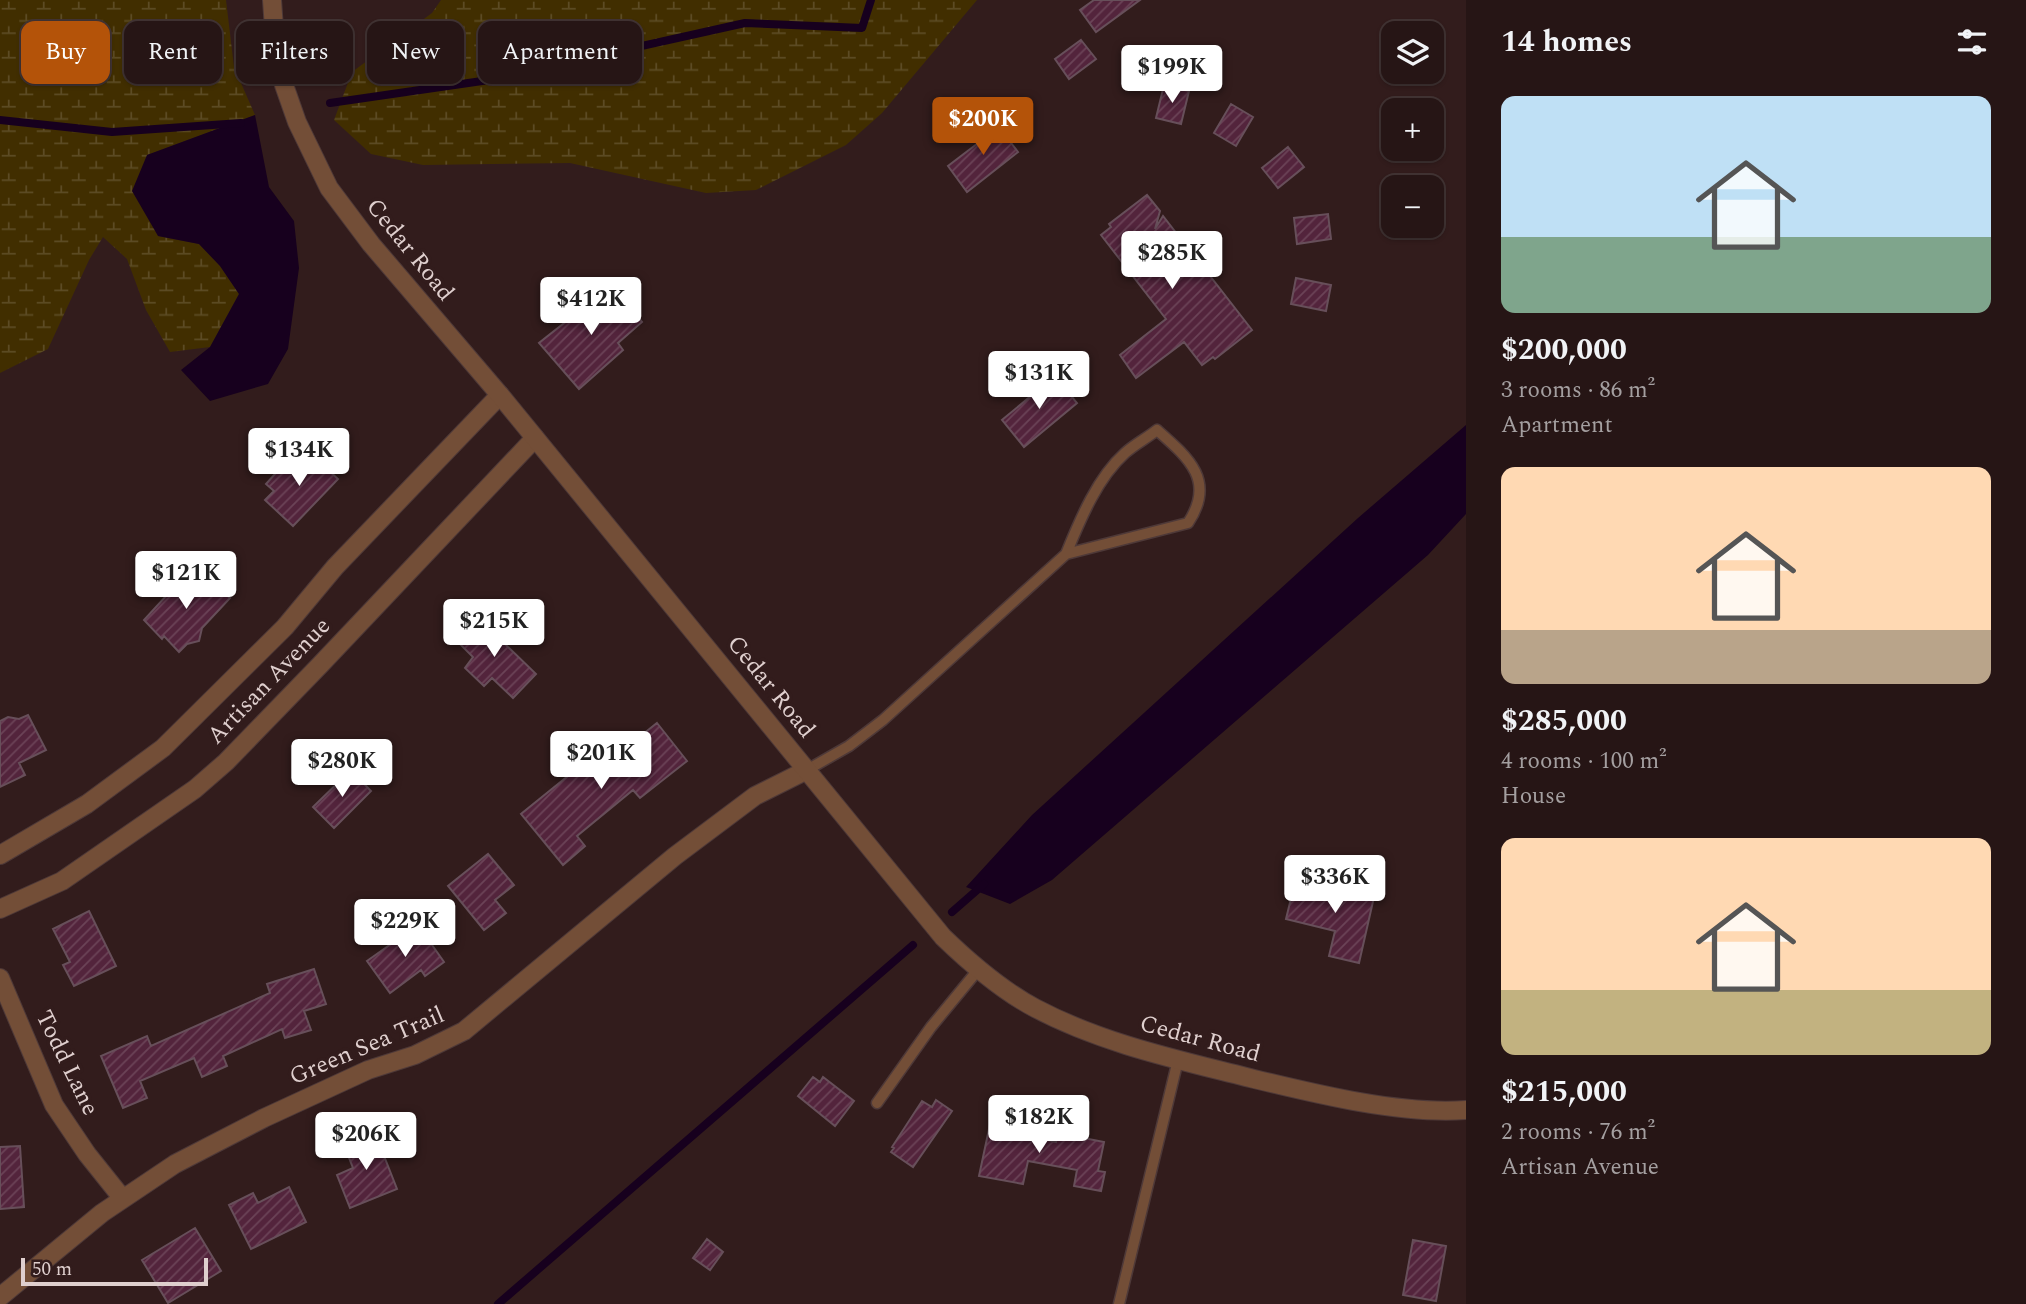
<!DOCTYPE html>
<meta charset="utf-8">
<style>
:root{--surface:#261515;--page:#322222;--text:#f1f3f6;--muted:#a49fa0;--line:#423434;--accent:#b45309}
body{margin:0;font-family:Spectral,serif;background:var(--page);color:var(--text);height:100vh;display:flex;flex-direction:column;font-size:26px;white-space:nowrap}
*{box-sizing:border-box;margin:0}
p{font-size:23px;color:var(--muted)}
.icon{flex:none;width:38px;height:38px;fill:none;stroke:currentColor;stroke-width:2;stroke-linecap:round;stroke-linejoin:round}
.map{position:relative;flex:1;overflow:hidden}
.details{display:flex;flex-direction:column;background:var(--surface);width:560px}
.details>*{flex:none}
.banner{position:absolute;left:21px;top:21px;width:665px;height:63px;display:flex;gap:14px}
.fabs{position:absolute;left:1381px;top:21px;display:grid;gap:14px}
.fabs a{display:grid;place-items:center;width:63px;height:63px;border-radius:14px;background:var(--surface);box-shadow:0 2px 5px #0004,0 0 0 2px var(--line);font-size:35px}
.scale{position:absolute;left:21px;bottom:18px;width:187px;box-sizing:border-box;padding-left:7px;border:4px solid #dfcfce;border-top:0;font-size:19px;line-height:24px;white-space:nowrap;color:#dfcfce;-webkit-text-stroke:5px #321c1c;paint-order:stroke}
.price{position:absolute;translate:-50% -60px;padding:0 16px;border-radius:7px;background:#fff;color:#222;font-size:23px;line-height:46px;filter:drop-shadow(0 2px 4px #0008)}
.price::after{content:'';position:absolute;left:50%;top:42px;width:21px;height:16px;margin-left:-10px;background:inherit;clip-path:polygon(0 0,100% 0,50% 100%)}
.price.active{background:var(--accent);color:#fff}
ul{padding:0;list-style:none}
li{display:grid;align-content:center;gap:14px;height:371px;padding:0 35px}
li span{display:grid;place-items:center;height:217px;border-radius:14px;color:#555}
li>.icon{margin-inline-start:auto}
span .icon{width:126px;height:126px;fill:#fffc;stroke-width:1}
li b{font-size:30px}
h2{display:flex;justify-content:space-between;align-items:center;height:84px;padding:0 35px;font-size:30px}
.chip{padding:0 24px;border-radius:14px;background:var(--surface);box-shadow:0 2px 5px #0004,0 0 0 2px var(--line);font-size:24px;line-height:63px}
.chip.active{background:var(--accent);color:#fff}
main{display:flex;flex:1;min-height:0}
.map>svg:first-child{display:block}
.wetland{fill:url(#wetland-marsh)}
.water{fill:#17001e}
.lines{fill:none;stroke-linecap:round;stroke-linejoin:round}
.stream{stroke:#17001e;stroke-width:8}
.building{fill:url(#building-hatch);stroke:#674f5a;stroke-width:2}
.service-casing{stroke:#4e3938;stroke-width:13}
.minor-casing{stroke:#4e3938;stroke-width:20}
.tertiary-casing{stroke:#4e3938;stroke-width:20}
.service{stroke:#734e37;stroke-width:10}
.minor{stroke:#734e37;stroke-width:18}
.tertiary{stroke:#734e37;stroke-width:18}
.labels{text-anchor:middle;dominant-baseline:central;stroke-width:7;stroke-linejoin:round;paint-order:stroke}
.street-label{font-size:24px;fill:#dfcfce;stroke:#321c1c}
</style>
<main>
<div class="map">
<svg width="1466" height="1304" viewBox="0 0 1466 1304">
<defs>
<pattern id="wetland-marsh" width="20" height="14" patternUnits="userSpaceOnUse" patternTransform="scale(1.75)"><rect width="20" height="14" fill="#412e00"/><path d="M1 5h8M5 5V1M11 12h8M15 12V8" fill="none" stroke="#5c4b24"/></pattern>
<pattern id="building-hatch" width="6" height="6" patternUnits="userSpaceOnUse" patternTransform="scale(1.75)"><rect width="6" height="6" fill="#53243c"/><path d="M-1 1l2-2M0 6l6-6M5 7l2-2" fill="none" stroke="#6b4357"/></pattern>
</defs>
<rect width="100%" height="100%" fill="#321c1c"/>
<!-- wetland -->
<path class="wetland" d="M 0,0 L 226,0 L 234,67 L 255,115 L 147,155 L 158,236 L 199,244 L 220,266 L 239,294 L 210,347 L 170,352 L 146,310 L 127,259 L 103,237 L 89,260 L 48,349 L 0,373 Z
M 441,0 L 977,0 L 882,113 L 846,145 L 756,190 L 706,193 L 570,163 L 423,165 L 371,154 L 334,120 L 352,72 L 432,13 Z"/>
<!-- water -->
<path class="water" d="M 255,115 L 269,187 L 294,221 L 299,268 L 288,349 L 268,384 L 210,401 L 181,370 L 210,347 L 239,294 L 220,266 L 199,244 L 158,236 L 132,191 L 147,155 Z
M 1466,425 L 1466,514 L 1428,555 L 1052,880 L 1010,904 L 966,887 L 1032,815 L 1358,518 Z"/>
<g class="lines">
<!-- stream -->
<path class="stream" d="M 330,103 L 489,80 L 745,23 L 862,28 L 871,0
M 0,120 L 112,132 L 241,123
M 952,912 L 984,884
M 498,1304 L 913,945"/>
</g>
<!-- building -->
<path class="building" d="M 1094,0 L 1140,0 L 1096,32 L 1080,10 Z
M 1081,40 L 1096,59 L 1069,79 L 1055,59 Z
M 1164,85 L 1189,91 L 1181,124 L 1156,118 Z
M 1231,104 L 1253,117 L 1236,146 L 1214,133 Z
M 994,121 L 1018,152 L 967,192 L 948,166 L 982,140 L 977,134 Z
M 1288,147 L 1304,167 L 1278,188 L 1262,168 Z
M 1147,195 L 1160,211 L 1155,229 L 1163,216 L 1194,256 L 1189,257 L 1196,258 L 1252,330 L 1215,359 L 1213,357 L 1202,365 L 1184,342 L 1136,378 L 1120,355 L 1166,319 L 1101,235 L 1111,227 L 1109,224 Z
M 1328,214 L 1331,239 L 1297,244 L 1294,218 Z
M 1296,278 L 1331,285 L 1326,311 L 1291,304 Z
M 611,286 L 642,322 L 618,343 L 623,350 L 579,389 L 539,343 Z
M 1055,376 L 1077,403 L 1024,447 L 1002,420 Z
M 310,453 L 338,479 L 293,526 L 265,500 L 274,491 L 266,484 L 284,464 L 299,463 Z
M 190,570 L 207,585 L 211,581 L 230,598 L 202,628 L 199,641 L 187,644 L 179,652 L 164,636 L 162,639 L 144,620 Z
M 477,617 L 536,674 L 513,698 L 492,678 L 484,686 L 465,668 L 473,657 L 455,639 Z
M 28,715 L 46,750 L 19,763 L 25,775 L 0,787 L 0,721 L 8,717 L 19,719 Z
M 657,723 L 687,761 L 640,798 L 633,790 L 577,836 L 585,846 L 563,865 L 521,814 L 584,763 L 593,774 Z
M 351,770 L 371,791 L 334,828 L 313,807 Z
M 488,854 L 514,885 L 495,900 L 506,913 L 484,930 L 448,886 Z
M 1295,882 L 1328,890 L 1329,883 L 1348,888 L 1350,882 L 1370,887 L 1374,897 L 1359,963 L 1329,956 L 1335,931 L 1286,919 Z
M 89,911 L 116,966 L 74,986 L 63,965 L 70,962 L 53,929 Z
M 418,925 L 444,962 L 425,976 L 421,970 L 390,993 L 367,961 Z
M 314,969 L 326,1004 L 304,1011 L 311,1030 L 285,1038 L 282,1029 L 223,1056 L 227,1066 L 202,1077 L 194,1058 L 140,1081 L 147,1098 L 123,1108 L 101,1056 L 147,1036 L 151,1046 L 270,993 L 267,984 Z
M 813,1077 L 820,1082 L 823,1077 L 854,1101 L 835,1126 L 798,1096 Z
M 936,1100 L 952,1111 L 913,1167 L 891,1152 L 894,1148 L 892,1147 L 922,1101 L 932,1107 Z
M 992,1115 L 1013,1119 L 1011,1126 L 1019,1128 L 1018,1133 L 1056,1142 L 1058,1133 L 1104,1142 L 1098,1171 L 1105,1172 L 1101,1191 L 1074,1186 L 1077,1170 L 1028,1161 L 1023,1184 L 979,1176 Z
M 375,1133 L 397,1189 L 350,1208 L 337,1175 L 353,1168 L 344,1145 Z
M 20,1146 L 24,1207 L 0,1209 L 0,1147 Z
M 289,1187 L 306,1222 L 251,1249 L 229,1205 L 253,1193 L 258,1203 Z
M 195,1228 L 221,1271 L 168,1303 L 142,1260 Z
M 707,1239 L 723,1252 L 710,1270 L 693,1258 Z
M 1413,1240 L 1446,1246 L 1436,1301 L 1403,1295 Z"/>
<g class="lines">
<!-- service casing -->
<g class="service-casing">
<path id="service" d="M 807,770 L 849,746 L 883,720 L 1066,554 C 1080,520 1097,478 1125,453 C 1135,444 1147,438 1157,430 C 1189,458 1216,481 1188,523 L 1066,554
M 877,1103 L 931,1027 L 978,970
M 1119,1304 L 1178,1060"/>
</g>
<!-- minor casing -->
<g class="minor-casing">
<path id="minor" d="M 0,855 L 87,804 L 163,748 L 285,627 L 335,567 L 500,395
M 0,909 L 62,881 L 195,789 L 226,762 L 321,664 L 535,438
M 0,978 L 54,1105 L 87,1154 L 123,1199
M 0,1297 L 102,1213 L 175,1164 L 264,1118 L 368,1070 L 415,1055 L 464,1031 L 675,856 L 755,796 L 807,770"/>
</g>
<!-- tertiary casing -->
<g class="tertiary-casing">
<path id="tertiary" d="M 272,0 L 275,43 L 284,85 L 297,122 L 329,188 L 371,244 L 500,395 L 943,937 C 971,964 1001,990 1035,1008 C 1101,1043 1175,1059 1246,1077 C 1312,1093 1399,1115 1466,1110"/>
</g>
<!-- service -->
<use href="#service" class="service"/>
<!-- minor -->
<use href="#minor" class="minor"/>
<!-- tertiary -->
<use href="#tertiary" class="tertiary"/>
</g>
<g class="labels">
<!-- street labels -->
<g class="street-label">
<text transform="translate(410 250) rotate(51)">Cedar Road</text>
<text transform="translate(269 681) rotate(-46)">Artisan Avenue</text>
<text transform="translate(771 687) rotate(51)">Cedar Road</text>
<text transform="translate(1200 1039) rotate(15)">Cedar Road</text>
<text transform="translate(367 1046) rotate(-23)">Green Sea Trail</text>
<text transform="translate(67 1063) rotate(64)">Todd Lane</text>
</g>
</g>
</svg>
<div class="fabs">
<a><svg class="icon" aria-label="layers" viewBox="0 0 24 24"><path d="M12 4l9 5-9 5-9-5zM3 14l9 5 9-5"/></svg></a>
<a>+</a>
<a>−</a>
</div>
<div class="scale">50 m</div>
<b class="price" style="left:1172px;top:105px">$199K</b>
<b class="price active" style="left:983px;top:157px">$200K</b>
<b class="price" style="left:1172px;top:291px">$285K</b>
<b class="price" style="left:591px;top:337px">$412K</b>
<b class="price" style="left:1039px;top:411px">$131K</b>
<b class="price" style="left:299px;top:488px">$134K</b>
<b class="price" style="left:186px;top:611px">$121K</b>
<b class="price" style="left:494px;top:659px">$215K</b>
<b class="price" style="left:601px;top:791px">$201K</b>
<b class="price" style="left:342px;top:799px">$280K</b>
<b class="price" style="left:1335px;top:915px">$336K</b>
<b class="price" style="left:405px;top:959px">$229K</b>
<b class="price" style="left:1039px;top:1155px">$182K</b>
<b class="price" style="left:366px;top:1172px">$206K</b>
<div class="banner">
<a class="chip active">Buy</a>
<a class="chip">Rent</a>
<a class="chip">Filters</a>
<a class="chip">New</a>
<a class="chip">Apartment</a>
</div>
</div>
<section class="details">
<h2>14 homes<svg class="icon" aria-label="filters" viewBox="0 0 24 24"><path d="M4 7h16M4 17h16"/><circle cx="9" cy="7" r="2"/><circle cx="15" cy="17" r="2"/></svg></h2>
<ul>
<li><span style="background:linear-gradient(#bfe0f5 65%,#7fa58c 0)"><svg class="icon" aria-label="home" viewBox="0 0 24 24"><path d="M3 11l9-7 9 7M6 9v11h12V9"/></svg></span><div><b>$200,000</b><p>3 rooms · 86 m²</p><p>Apartment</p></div></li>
<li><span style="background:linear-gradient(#ffd9b3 75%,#b9a48a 0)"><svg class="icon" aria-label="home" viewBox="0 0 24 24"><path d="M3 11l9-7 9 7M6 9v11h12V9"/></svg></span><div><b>$285,000</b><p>4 rooms · 100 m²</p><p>House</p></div></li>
<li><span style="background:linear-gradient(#ffd9b3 70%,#c2b280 0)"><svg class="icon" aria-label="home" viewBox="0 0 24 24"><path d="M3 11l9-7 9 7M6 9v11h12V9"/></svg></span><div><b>$215,000</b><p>2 rooms · 76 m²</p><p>Artisan Avenue</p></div></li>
</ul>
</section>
</main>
